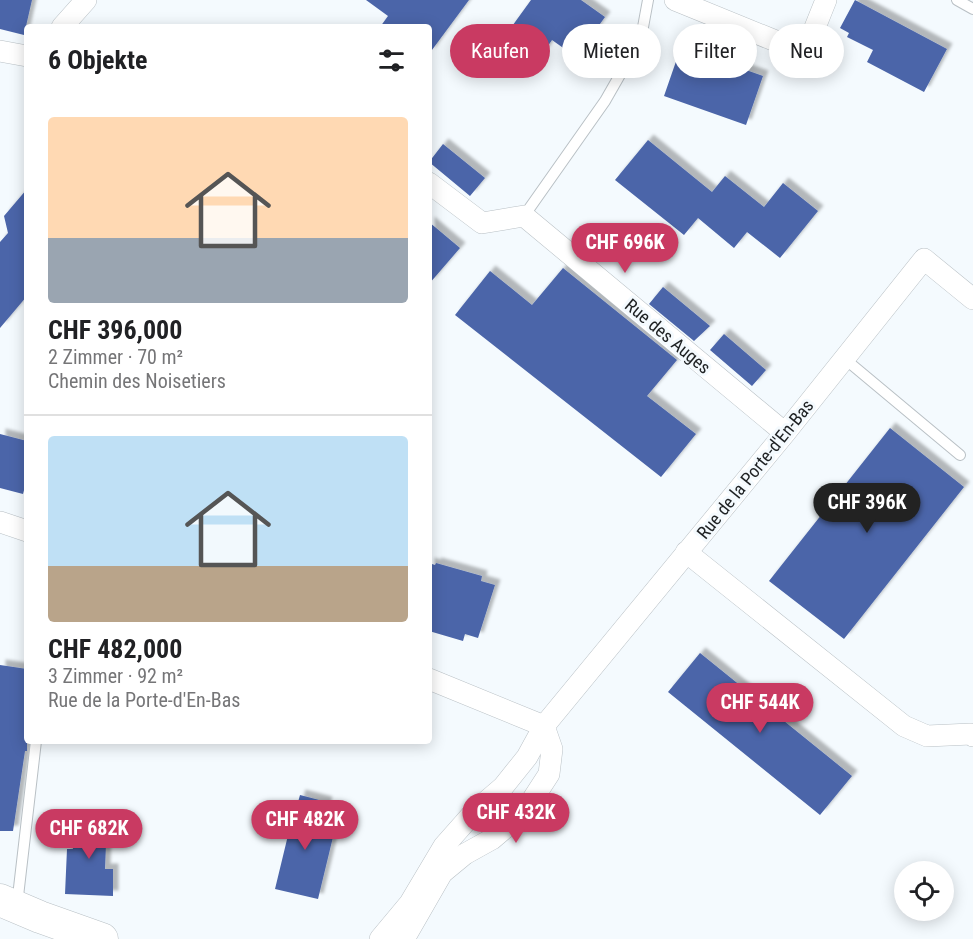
<!DOCTYPE html>
<html lang="de">
<meta charset="utf-8">
<style>
:root{--surface:#fff;--page:#f6f6f6;--text:#202124;--muted:#757577;--line:#e0e0e0;--accent:#c93a62}
body{margin:0;font-family:"Roboto Condensed",sans-serif;background:var(--page);color:var(--text);height:100vh;display:flex;flex-direction:column;font-size:22px;white-space:nowrap}
*{box-sizing:border-box;margin:0}
p{font-size:20px;color:var(--muted)}
.icon{flex:none;width:33px;height:33px;fill:none;stroke:currentColor;stroke-width:2;stroke-linecap:round;stroke-linejoin:round}
.map{position:relative;flex:1;overflow:hidden}
.sheet{position:absolute;left:24px;top:24px;width:408px;height:720px;display:flex;flex-direction:column;background:var(--surface);border-radius:6px;box-shadow:0 3px 15px #0003}
.sheet>*{flex:none}
.banner{position:absolute;left:450px;top:24px;width:432px;height:54px;display:flex;gap:12px}
.buttons{position:absolute;left:894px;top:861px;display:grid;gap:12px}
.buttons a{display:grid;place-items:center;width:60px;height:60px;border-radius:50%;background:var(--surface);box-shadow:0 3px 15px #0003;font-size:30px}
.price{position:absolute;translate:-50% -51px;padding:0 14px;border-radius:21px;background:var(--accent);color:#fff;font-size:20px;line-height:39px;filter:drop-shadow(0 2px 3px #0008)}
.price::after{content:'';position:absolute;left:50%;top:36px;width:18px;height:14px;margin-left:-9px;background:inherit;clip-path:polygon(0 0,100% 0,50% 100%)}
.price.selected{background:#222;color:#fff}
ul{padding:0;list-style:none}
li{display:grid;align-content:center;gap:12px;height:318px;padding:0 24px}
li+li{border-top:2px solid var(--line)}
li span{display:grid;place-items:center;height:186px;border-radius:6px;color:#555}
li>.icon{margin-inline-start:auto}
span .icon{width:108px;height:108px;fill:#fffc;stroke-width:1}
li b{font-size:26px}
h2{display:flex;justify-content:space-between;align-items:center;height:72px;padding:0 24px;font-size:26px}
.pill{padding:0 21px;border-radius:27px;background:var(--surface);box-shadow:0 3px 15px #0003;font-size:21px;line-height:54px}
.pill.selected{background:var(--accent);color:#fff}
.map>svg:first-child{display:block}
.building{fill:#4b65a9;filter:url(#shadow)}
.lines{fill:none;stroke-linecap:round;stroke-linejoin:round}
.lane-casing{stroke:#b9c0c5;stroke-width:12}
.street-casing{stroke:#b9c0c5;stroke-width:22}
.secondary-casing{stroke:#b9c0c5;stroke-width:33}
.lane{stroke:#fff;stroke-width:10}
.street{stroke:#fff;stroke-width:21}
.secondary{stroke:#fff;stroke-width:32}
.labels{text-anchor:middle;dominant-baseline:central;stroke-width:6;stroke-linejoin:round;paint-order:stroke}
.street-label{font-size:18px;fill:#1e2123;stroke:#f4fafe}
</style>
<div class="map">
<svg width="973" height="939" viewBox="0 0 973 939">
<defs>
<filter id="shadow"><feDropShadow dx="5.5" dy="-5.5" stdDeviation="1.5" flood-color="#0004"/></filter>
</defs>
<rect width="100%" height="100%" fill="#f4fafe"/>
<!-- building -->
<path class="building" d="M 0,0 L 32,0 L 24,35 L 0,29 Z
M 366,0 L 469,0 L 429,54 L 429,27 L 380,27 L 388,16 Z
M 531,0 L 581,0 L 605,17 L 576,57 L 552,40 L 543,53 L 510,29 Z
M 855,0 L 947,49 L 924,92 L 867,62 L 873,50 L 847,37 L 849,33 L 840,28 Z
M 681,47 L 763,76 L 746,125 L 664,96 Z
M 648,140 L 712,192 L 725,176 L 764,207 L 783,183 L 818,211 L 780,258 L 747,232 L 734,248 L 698,218 L 684,235 L 615,180 Z
M 443,144 L 485,178 L 470,196 L 429,162 Z
M 27,189 L 27,296 L 0,328 L 0,242 L 8,233 L 4,216 Z
M 429,222 L 460,248 L 429,284 Z
M 563,268 L 677,360 L 647,396 L 696,434 L 661,477 L 455,315 L 490,271 L 532,305 Z
M 663,287 L 710,326 L 694,341 L 649,304 Z
M 724,334 L 766,370 L 752,386 L 710,350 Z
M 890,428 L 964,487 L 844,639 L 769,581 Z
M 0,434 L 27,441 L 27,479 L 23,494 L 0,488 Z
M 429,563 L 435,565 L 436,563 L 482,576 L 481,581 L 495,585 L 478,638 L 465,634 L 463,641 L 429,631 Z
M 700,653 L 852,776 L 820,815 L 668,692 Z
M 0,665 L 27,669 L 27,751 L 25,751 L 13,831 L 0,831 Z
M 300,795 L 327,802 L 319,834 L 333,837 L 318,899 L 275,889 L 290,827 L 291,827 Z
M 74,819 L 107,820 L 105,869 L 113,869 L 113,896 L 65,894 L 67,849 L 73,849 Z"/>
<g class="lines">
<!-- lane casing -->
<g class="lane-casing">
<path id="lane" d="M 957,0 L 973,9
M 524,216 L 605,101 L 641,38 L 648,0
M 845,359 L 960,455
M 17,905 L 36,741"/>
</g>
<!-- street casing -->
<g class="street-casing">
<path id="street" d="M 675,0 L 783,44 L 810,40 L 826,0
M 62,27 L 86,0
M 0,51 L 27,56
M 429,183 L 482,223 L 524,216 L 785,433
M 0,522 L 27,531
M 686,552 L 904,726 L 927,736 L 971,734 L 973,736
M 429,679 L 544,726
M 380,939 L 410,903 L 444,846 L 475,811 L 503,787 L 527,757 L 544,726 L 785,433 L 924,259 L 973,299
M 404,939 L 442,873 L 465,854 L 492,839 L 525,811 L 549,774 L 552,749 L 544,726"/>
</g>
<!-- secondary casing -->
<g class="secondary-casing">
<path id="secondary" d="M 0,900 L 40,917 L 102,939"/>
</g>
<!-- lane -->
<use href="#lane" class="lane"/>
<!-- street -->
<use href="#street" class="street"/>
<!-- secondary -->
<use href="#secondary" class="secondary"/>
</g>
<g class="labels">
<!-- street labels -->
<g class="street-label">
<text transform="translate(668 336) rotate(40)">Rue des Auges</text>
<text transform="translate(755 469) rotate(-51)">Rue de la Porte-d'En-Bas</text>
</g>
</g>
</svg>
<div class="buttons">
<a><svg class="icon" aria-label="locate" viewBox="0 0 24 24"><circle cx="12" cy="12" r="6"/><path d="M12 2v4M12 18v4M2 12h4M18 12h4"/></svg></a>
</div>
<b class="price" style="left:625px;top:274px">CHF 696K</b>
<b class="price selected" style="left:867px;top:534px">CHF 396K</b>
<b class="price" style="left:760px;top:734px">CHF 544K</b>
<b class="price" style="left:516px;top:844px">CHF 432K</b>
<b class="price" style="left:305px;top:851px">CHF 482K</b>
<b class="price" style="left:89px;top:860px">CHF 682K</b>
<div class="banner">
<a class="pill selected">Kaufen</a>
<a class="pill">Mieten</a>
<a class="pill">Filter</a>
<a class="pill">Neu</a>
</div>
<section class="sheet">
<h2>6 Objekte<svg class="icon" aria-label="filters" viewBox="0 0 24 24"><path d="M4 7h16M4 17h16"/><circle cx="9" cy="7" r="2"/><circle cx="15" cy="17" r="2"/></svg></h2>
<ul>
<li><span style="background:linear-gradient(#ffd9b3 65%,#9aa5b1 0)"><svg class="icon" aria-label="home" viewBox="0 0 24 24"><path d="M3 11l9-7 9 7M6 9v11h12V9"/></svg></span><div><b>CHF 396,000</b><p>2 Zimmer · 70 m²</p><p>Chemin des Noisetiers</p></div></li>
<li><span style="background:linear-gradient(#bfe0f5 70%,#b9a48a 0)"><svg class="icon" aria-label="home" viewBox="0 0 24 24"><path d="M3 11l9-7 9 7M6 9v11h12V9"/></svg></span><div><b>CHF 482,000</b><p>3 Zimmer · 92 m²</p><p>Rue de la Porte-d'En-Bas</p></div></li>
</ul>
</section>
</div>
